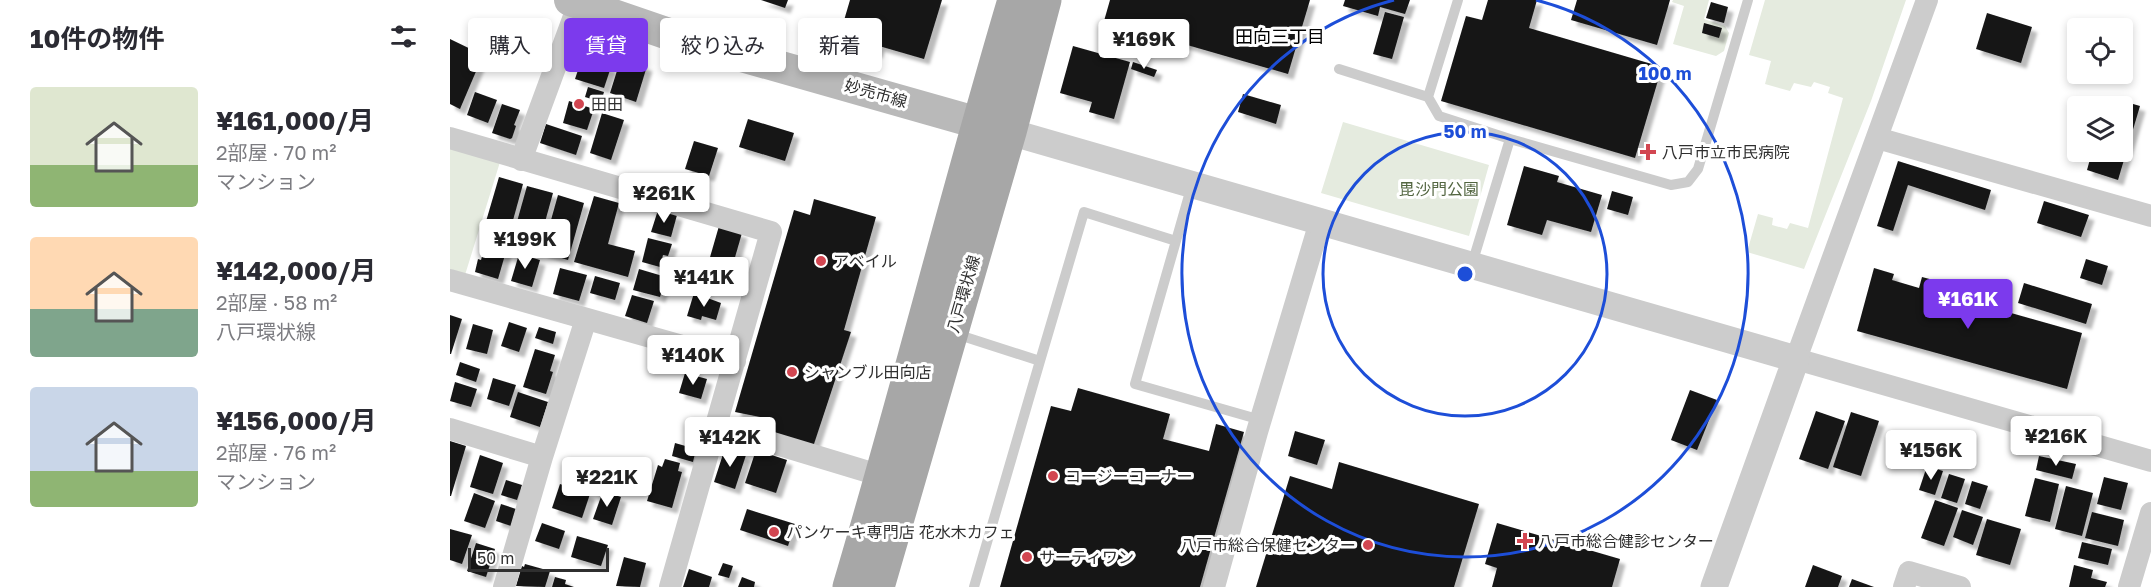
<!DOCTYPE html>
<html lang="ja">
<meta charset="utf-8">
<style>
:root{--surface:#fff;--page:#f2f2f3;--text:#2b2b33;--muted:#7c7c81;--accent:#7c3aed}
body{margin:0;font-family:"Golos Text","Noto Sans JP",sans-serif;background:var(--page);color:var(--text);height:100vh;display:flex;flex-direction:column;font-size:22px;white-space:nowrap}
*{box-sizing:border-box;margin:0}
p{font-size:20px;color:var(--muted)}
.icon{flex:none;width:33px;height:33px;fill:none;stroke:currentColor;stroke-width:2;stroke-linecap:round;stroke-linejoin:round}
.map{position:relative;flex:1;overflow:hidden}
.sheet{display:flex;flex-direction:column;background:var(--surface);width:450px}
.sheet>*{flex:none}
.guide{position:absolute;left:18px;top:18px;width:570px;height:54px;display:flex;gap:12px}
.tools{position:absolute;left:1617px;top:18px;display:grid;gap:12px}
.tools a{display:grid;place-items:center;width:66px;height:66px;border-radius:6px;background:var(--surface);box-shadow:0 3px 9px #0003;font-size:30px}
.scale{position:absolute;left:18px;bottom:15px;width:141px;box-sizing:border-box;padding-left:6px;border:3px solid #2f2f2f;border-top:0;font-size:16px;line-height:21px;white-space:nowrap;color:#2f2f2f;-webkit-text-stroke:4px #fff;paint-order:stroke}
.price{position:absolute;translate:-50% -51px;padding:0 14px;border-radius:6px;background:#fff;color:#222;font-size:20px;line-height:39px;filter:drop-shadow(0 2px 3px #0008)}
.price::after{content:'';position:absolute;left:50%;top:36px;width:18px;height:14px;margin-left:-9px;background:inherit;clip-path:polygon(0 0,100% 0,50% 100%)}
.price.current{background:var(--accent);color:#fff}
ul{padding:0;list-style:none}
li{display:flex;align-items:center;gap:18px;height:150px;padding:0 30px}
li span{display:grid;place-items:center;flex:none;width:168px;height:120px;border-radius:6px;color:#555}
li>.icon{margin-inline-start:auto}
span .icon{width:72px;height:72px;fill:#fffc;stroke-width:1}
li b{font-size:26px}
h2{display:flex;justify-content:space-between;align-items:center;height:72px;padding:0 30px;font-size:26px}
.chip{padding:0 21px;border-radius:6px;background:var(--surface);box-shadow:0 3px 9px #0003;font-size:21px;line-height:54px}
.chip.current{background:var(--accent);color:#fff}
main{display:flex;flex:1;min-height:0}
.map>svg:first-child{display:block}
.green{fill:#e5ebdf}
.building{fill:#161616;filter:url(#shadow)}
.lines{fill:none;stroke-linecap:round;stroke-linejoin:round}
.service{stroke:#ccc;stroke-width:10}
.minor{stroke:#ccc;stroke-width:22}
.tertiary{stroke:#ccc;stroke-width:27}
.secondary{stroke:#b9b9b9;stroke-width:32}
.primary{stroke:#a7a7a7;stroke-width:33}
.ring{fill:none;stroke:#1d4ed8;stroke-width:3}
.poi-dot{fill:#d24651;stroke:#fff;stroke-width:2}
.labels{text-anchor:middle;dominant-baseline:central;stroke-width:6;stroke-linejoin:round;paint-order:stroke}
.street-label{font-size:16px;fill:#2f2f2f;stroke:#fff}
.poi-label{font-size:16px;fill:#2f2f2f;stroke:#fff;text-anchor:start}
.park-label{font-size:16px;fill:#536641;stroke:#fff}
.neighbourhood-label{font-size:18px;fill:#000;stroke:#fff}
.centre{fill:#1d4ed8;stroke:#fff;stroke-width:3}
.ring-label{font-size:18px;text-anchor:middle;font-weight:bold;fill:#1d4ed8;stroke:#fff;stroke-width:6;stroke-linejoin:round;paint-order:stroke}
</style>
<main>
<section class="sheet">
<h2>10件の物件<svg class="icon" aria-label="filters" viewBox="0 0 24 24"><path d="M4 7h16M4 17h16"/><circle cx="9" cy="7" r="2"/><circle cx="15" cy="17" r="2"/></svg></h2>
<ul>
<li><span style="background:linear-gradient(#dfe7d0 65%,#8fb573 0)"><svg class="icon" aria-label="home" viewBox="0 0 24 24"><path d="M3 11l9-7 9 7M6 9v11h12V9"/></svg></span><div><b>¥161,000/月</b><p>2部屋 · 70 m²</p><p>マンション</p></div></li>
<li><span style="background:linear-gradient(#ffd9b3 60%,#7fa58c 0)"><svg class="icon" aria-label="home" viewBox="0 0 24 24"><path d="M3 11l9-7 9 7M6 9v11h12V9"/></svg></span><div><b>¥142,000/月</b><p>2部屋 · 58 m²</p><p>八戸環状線</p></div></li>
<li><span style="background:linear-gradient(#c9d6e8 70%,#8fb573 0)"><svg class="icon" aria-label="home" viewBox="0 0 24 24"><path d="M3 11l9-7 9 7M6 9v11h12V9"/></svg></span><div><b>¥156,000/月</b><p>2部屋 · 76 m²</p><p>マンション</p></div></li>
</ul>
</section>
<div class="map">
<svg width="1701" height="587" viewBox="0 0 1701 587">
<defs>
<filter id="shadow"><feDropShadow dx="5.5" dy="5.5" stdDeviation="1.5" flood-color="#0004"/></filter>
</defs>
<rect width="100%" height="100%" fill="#fff"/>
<!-- green -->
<path class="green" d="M 1223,0 L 1259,0 L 1254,19 L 1275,26 L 1279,33 L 1274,51 L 1266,56 L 1223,44 L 1234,6 L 1222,2 Z
M 1315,0 L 1456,0 L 1421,101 L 1354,269 L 1297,252 L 1308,214 L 1323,218 L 1322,225 L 1337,229 L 1340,223 L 1358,228 L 1393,98 L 1378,93 L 1380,87 L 1364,82 L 1361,87 L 1344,83 L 1340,91 L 1315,84 L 1321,61 L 1299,55 Z
M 893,122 L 1039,165 L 1019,236 L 871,193 Z
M 0,147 L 50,162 L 15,275 L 0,271 Z"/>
<!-- building -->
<path class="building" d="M 311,0 L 338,0 L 335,8 Z
M 400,0 L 492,0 L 474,59 L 429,46 L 427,53 L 400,45 L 402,38 L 390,34 Z
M 660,0 L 860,0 L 838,74 L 654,21 Z
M 895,0 L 960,0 L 955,14 L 930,7 L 928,16 L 893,6 Z
M 1038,0 L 1087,0 L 1079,28 L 1212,67 L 1185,158 L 991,101 L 1016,16 L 1032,20 Z
M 1127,0 L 1220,0 L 1207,45 L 1121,20 Z
M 1261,2 L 1278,7 L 1274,23 L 1256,18 Z
M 935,12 L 954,17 L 942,59 L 923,54 Z
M 1537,13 L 1582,27 L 1571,63 L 1526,49 Z
M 1254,23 L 1272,28 L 1269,38 L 1252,33 Z
M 0,39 L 33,55 L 10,109 L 0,104 Z
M 623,46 L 680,62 L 664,119 L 639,112 L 642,102 L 610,93 Z
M 132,58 L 161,67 L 154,88 L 125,79 Z
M 171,58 L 197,66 L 186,102 L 160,93 Z
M 683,62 L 707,70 L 704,77 L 681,69 Z
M 138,87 L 154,92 L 151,102 L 135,97 Z
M 25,92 L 47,100 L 38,123 L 17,115 Z
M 793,94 L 831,105 L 826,124 L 788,112 Z
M 1659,97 L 1690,106 L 1668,180 L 1637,170 L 1642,152 L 1672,152 L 1672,106 L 1656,106 Z
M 119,101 L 144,109 L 137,130 L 113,123 Z
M 52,104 L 70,110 L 64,125 L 66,126 L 62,138 L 60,139 L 42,133 Z
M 152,113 L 174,120 L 161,160 L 140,153 Z
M 298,119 L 344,133 L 335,161 L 289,147 Z
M 96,124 L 132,136 L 126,155 L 90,143 Z
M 244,141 L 268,148 L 259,176 L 235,169 Z
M 1448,161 L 1541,190 L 1535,210 L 1458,185 L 1443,231 L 1427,226 Z
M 1074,166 L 1109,176 L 1107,182 L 1152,195 L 1141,232 L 1097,220 L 1092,235 L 1057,225 Z
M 49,177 L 73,184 L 57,242 L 32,235 Z
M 77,186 L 103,193 L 87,251 L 61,243 Z
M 1162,191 L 1183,197 L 1178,215 L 1157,209 Z
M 108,195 L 134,203 L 118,260 L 92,252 Z
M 144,196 L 169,203 L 158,244 L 185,251 L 178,277 L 124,262 Z
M 364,199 L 426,217 L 394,330 L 401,332 L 363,447 L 313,433 L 320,419 L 285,412 L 344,210 L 360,215 Z
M 1594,201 L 1639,215 L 1631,237 L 1587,223 Z
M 208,210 L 227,215 L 221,237 L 201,232 Z
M 269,226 L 292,233 L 277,285 L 254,278 Z
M 198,238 L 222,244 L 218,256 L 213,255 L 210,267 L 192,262 Z
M 36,243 L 57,248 L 48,279 L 25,272 L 28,259 L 31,260 Z
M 69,254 L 90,260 L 82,287 L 61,281 Z
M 1636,259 L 1658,266 L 1652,285 L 1630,278 Z
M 110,268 L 137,275 L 129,301 L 103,294 Z
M 1424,268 L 1444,274 L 1442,280 L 1469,288 L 1472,277 L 1491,282 L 1488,293 L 1533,305 L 1535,299 L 1556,304 L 1554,311 L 1632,333 L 1617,389 L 1407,331 Z
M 189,269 L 216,277 L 210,297 L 183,290 Z
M 145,276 L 170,283 L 165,300 L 140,293 Z
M 1574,283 L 1642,304 L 1636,324 L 1568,303 Z
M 244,293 L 271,303 L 266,320 L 252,316 L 251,320 L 237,316 Z
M 182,295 L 204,301 L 197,323 L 175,316 Z
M 0,315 L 12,319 L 1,354 L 0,354 Z
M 59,322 L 77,328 L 69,352 L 51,346 Z
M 23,324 L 43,330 L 37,354 L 16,349 Z
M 89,327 L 106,332 L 103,344 L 85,338 Z
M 85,349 L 105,355 L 100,371 L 103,372 L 96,394 L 73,387 Z
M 10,362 L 30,369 L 26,382 L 6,375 Z
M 235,373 L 257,379 L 251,399 L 229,393 Z
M 43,378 L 66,385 L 59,406 L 37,399 Z
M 5,382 L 27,389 L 21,407 L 0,401 Z
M 628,388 L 720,414 L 713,439 L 759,451 L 766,424 L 794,432 L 750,587 L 550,587 L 601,406 L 621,411 Z
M 1240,390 L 1267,400 L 1247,450 L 1221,440 Z
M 68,392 L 98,402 L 90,427 L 60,417 Z
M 1366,411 L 1395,421 L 1378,469 L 1349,459 Z
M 1401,412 L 1429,421 L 1411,476 L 1383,467 Z
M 845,431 L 875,440 L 867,465 L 838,456 Z
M 0,441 L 16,446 L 1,496 L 0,496 Z
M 225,443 L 246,449 L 243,462 L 222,456 Z
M 275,448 L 296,455 L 285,489 L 264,482 Z
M 306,450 L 337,460 L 326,493 L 295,483 Z
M 30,455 L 53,463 L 43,494 L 20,487 Z
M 1589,456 L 1626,464 L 1622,479 L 1586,470 Z
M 215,459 L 230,463 L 228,471 L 232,472 L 222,508 L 197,501 L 208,465 L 212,467 Z
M 889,462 L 1029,504 L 1004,587 L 806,587 L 840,476 L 882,489 Z
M 1477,466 L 1493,471 L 1485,495 L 1469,490 Z
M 1499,474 L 1515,479 L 1507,503 L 1491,498 Z
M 1654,477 L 1678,483 L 1671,510 L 1647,504 Z
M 1585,478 L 1609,484 L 1600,522 L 1575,516 Z
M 56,480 L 72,485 L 67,500 L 51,495 Z
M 1522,481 L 1538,486 L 1530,509 L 1515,504 Z
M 110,484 L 140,494 L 132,518 L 102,508 Z
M 1616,486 L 1643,493 L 1632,536 L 1605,529 Z
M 153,491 L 171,497 L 162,525 L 143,519 Z
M 24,493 L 45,501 L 35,528 L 14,521 Z
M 1485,500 L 1508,508 L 1494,546 L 1471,538 Z
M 51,504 L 66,509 L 61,526 L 46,521 Z
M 297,509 L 345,524 L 338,546 L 290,530 Z
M 1512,510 L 1533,517 L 1523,545 L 1503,537 Z
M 1642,512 L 1674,520 L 1668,546 L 1635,538 Z
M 1537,519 L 1571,529 L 1560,565 L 1526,555 Z
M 92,523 L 115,531 L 109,549 L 85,541 Z
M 1047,523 L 1170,559 L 1162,587 L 1042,587 L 1047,568 L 1035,564 Z
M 0,529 L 22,535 L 12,564 L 0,560 Z
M 127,536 L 158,545 L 151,566 L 121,557 Z
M 1632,542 L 1662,549 L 1658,565 L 1628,558 Z
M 26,543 L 45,549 L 36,577 L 17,571 Z
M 174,557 L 196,563 L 190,587 L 166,586 Z
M 273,563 L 283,566 L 279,578 L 268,575 Z
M 75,564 L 100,571 L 95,587 L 66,586 L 72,566 L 74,567 Z
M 1363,565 L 1392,576 L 1388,587 L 1355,587 Z
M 1624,565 L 1643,570 L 1641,578 L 1657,582 L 1655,587 L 1619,587 Z
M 239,569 L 262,577 L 259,587 L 233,587 Z
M 105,577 L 116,580 L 115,584 L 124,587 L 102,587 Z
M 292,577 L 305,582 L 304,587 L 288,587 Z
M 1402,579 L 1424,587 L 1399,587 Z"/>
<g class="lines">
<!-- service -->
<path class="service" d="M 1008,0 L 978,97 L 989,116 L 1060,139
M 889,69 L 978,97
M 742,185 L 685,384 L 811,420
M 1022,264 L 1060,139 L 1221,185 L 1238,182 L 1248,169 L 1298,0
M 506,334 L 590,361 L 524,587
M 590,361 L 634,212 L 726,241"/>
<!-- minor -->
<path class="minor" d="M 1477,0 L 1346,359 L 1701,461
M 0,138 L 321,232 L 220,587
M 1427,138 L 1701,216
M 71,160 L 130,0
M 0,280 L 285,361
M 267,426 L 432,476
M 0,429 L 92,457
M 54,587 L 92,457 L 136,319
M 764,587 L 807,432 L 870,222
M 1454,587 L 1459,572 L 1510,587
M 1679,587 L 1701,513"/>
<!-- tertiary -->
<path class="tertiary" d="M 560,132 L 1346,359 L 1264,587"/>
<!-- secondary -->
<path class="secondary" d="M 120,0 L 239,41 L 553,130"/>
<!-- primary -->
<path class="primary" d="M 399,587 C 457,392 506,195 564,0
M 428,587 L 560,132 L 595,0"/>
</g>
<!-- distance rings -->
<g class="ring">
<circle cx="1015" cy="274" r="142"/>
<path d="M1086 0A283 283 0 1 1 944 0"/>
</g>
<!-- markers -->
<g class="poi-dot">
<circle cx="129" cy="104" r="6"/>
<path d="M1195 143h6v6h6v6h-6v6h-6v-6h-6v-6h6z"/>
<circle cx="371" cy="261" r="6"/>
<circle cx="342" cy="372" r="6"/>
<circle cx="603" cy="476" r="6"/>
<circle cx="324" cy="532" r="6"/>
<path d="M1072 532h6v6h6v6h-6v6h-6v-6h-6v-6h6z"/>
<circle cx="918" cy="545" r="6"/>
<circle cx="577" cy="557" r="6"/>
</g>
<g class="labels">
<!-- street labels -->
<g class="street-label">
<text transform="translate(426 93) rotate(16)">妙売市線</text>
<text transform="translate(513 294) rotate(-74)">八戸環状線</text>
</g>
<!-- poi labels -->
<g class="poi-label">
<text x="141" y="104">田田</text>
<text x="1212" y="152">八戸市立市民病院</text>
<text x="383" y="261">アベイル</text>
<text x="354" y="372">シャンブル田向店</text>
<text x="615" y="476">コージーコーナー</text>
<text x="336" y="532">パンケーキ専門店 花水木カフェ</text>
<text x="1088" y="541">八戸市総合健診センター</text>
<text x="906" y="545" text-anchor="end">八戸市総合保健センター</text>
<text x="589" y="557">サーティワン</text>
</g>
<!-- park labels -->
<g class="park-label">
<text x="989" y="189">毘沙門公園</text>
</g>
<!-- neighbourhood labels -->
<g class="neighbourhood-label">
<text x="830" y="36">田向三丁目</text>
</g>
</g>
<circle cx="1015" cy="274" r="9" class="centre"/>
<g class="ring-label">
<text x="1215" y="80">100 m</text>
<text x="1015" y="138">50 m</text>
</g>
</svg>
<div class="tools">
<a><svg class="icon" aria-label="locate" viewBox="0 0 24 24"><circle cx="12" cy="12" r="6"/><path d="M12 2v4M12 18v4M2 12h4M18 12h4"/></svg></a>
<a><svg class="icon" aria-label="layers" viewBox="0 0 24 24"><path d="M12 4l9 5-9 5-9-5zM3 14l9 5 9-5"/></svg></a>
</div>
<div class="scale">50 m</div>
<b class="price" style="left:694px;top:70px">¥169K</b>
<b class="price" style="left:214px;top:224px">¥261K</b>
<b class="price" style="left:75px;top:270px">¥199K</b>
<b class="price" style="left:254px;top:308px">¥141K</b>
<b class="price current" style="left:1518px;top:330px">¥161K</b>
<b class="price" style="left:243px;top:386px">¥140K</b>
<b class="price" style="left:1606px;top:467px">¥216K</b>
<b class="price" style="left:280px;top:468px">¥142K</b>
<b class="price" style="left:1481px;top:481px">¥156K</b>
<b class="price" style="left:157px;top:508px">¥221K</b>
<div class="guide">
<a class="chip">購入</a>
<a class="chip current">賃貸</a>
<a class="chip">絞り込み</a>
<a class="chip">新着</a>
</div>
</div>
</main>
